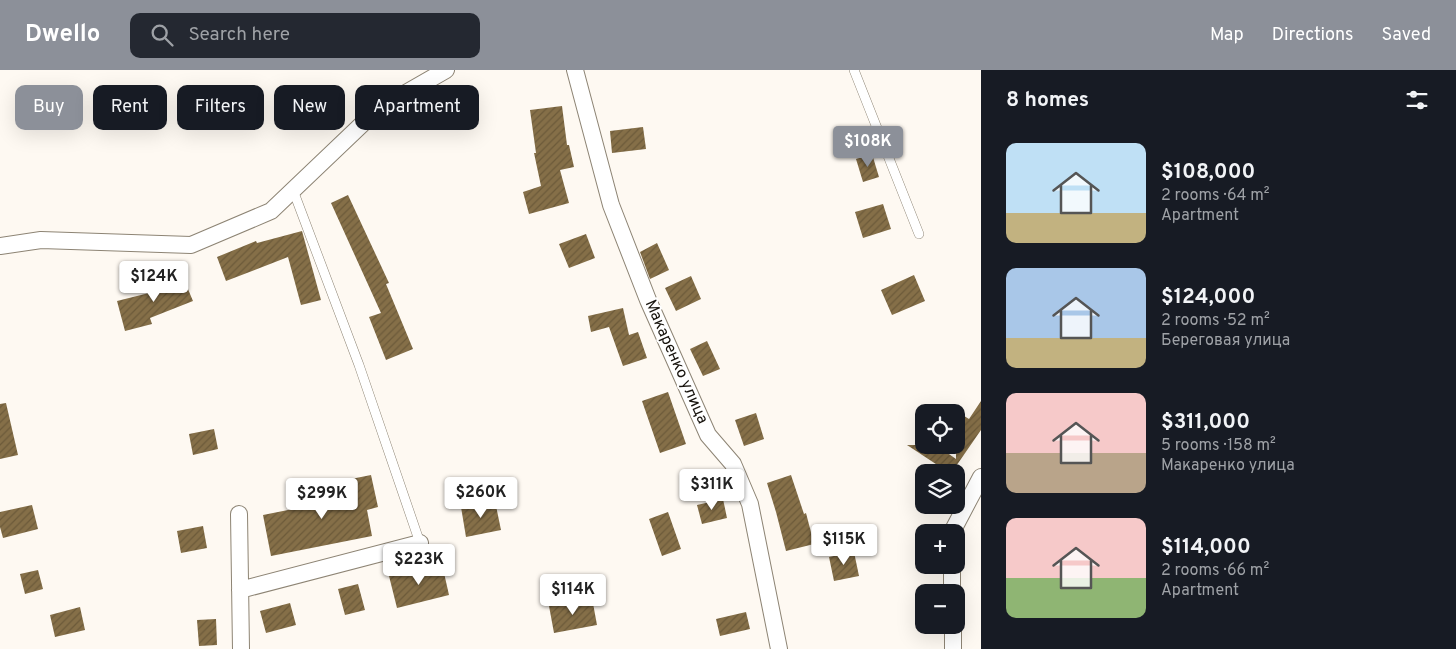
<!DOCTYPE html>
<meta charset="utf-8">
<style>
:root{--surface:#171b24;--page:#242831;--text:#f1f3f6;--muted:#9ea1a6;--accent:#8c9099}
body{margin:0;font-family:Overpass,sans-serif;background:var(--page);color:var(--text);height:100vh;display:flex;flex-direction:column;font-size:19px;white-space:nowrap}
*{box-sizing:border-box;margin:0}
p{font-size:16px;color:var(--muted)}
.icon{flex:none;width:28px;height:28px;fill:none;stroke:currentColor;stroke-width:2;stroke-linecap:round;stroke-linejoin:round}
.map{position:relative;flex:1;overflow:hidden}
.details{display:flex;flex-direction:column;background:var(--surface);width:475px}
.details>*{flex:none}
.guide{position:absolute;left:15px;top:15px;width:475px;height:45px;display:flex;gap:10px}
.controls{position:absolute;left:915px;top:334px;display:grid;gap:10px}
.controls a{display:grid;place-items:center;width:50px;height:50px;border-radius:10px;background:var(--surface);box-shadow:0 5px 20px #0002;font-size:25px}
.price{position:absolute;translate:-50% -42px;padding:0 11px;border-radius:5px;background:#fff;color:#222;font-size:16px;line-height:32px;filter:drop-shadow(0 1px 2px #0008)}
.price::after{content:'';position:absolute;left:50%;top:30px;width:15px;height:11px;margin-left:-8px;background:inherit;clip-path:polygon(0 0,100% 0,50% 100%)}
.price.active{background:var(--accent);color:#fff}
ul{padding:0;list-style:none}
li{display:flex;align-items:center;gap:15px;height:125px;padding:0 25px}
li span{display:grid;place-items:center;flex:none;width:140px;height:100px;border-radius:10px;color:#555}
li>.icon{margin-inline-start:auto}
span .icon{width:60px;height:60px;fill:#fffc;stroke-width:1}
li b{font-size:21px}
h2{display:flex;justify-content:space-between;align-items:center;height:60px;padding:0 25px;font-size:21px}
.tag{padding:0 18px;border-radius:10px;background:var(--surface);box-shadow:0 5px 20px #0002;font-size:18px;line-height:45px}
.tag.active{background:var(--accent);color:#fff}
header{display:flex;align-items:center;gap:30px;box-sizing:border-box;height:70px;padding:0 25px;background:var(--accent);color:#fff}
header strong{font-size:24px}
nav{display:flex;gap:28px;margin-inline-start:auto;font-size:18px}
.search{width:350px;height:45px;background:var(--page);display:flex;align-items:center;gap:12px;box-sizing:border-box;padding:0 18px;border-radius:10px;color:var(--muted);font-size:19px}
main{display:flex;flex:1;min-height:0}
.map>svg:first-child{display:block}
.building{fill:url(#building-hatch)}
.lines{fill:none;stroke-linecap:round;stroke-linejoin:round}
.service-casing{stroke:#8d8474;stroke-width:10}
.minor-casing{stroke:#8d8474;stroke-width:18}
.service{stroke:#fff;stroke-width:9}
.minor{stroke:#fff;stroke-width:16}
.labels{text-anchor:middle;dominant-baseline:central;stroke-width:4;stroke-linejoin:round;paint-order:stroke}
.street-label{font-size:16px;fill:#17130d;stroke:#fff}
</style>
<header>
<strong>Dwello</strong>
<div class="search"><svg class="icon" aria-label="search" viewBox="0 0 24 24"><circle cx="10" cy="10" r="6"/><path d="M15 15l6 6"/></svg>Search here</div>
<nav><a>Map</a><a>Directions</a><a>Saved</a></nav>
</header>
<main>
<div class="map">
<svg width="981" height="579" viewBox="0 0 981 579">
<defs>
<pattern id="building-hatch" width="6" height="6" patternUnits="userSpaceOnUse" patternTransform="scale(1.25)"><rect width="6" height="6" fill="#856f48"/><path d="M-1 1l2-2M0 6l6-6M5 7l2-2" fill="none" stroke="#6c5a3a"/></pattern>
</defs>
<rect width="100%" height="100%" fill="#fef9f2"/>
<!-- building -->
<path class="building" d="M 562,36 L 567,75 L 569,75 L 574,97 L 560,100 L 569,133 L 529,144 L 523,122 L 541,116 L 534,83 L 536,83 L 530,40 Z
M 643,57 L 646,79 L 612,83 L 610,61 Z
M 872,84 L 879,107 L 863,112 L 856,89 Z
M 348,125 L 389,213 L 386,214 L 413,279 L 386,290 L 369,247 L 381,243 L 331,133 Z
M 883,134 L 891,159 L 863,168 L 855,142 Z
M 302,161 L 321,230 L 301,235 L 288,187 L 226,211 L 217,187 L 256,171 L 257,173 Z
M 586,164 L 595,188 L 569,198 L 559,174 Z
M 657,173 L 669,200 L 650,209 L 640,182 Z
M 182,205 L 193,231 L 150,248 L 152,254 L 125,261 L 117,231 L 157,221 L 155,216 Z
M 914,205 L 925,231 L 892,245 L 881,220 Z
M 691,206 L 701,229 L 676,241 L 665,218 Z
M 623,238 L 629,265 L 638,262 L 647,288 L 623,296 L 609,257 L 591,262 L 588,246 Z
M 707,271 L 720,299 L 703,306 L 690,279 Z
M 668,322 L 686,374 L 660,383 L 642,331 Z
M 981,331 L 981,360 L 952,402 L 948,402 L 907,375 L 936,375 L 956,389 L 956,341 L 969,349 Z
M 6,333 L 18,385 L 0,389 L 0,334 Z
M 756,343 L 764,369 L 744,376 L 735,350 Z
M 214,359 L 218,379 L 193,385 L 189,364 Z
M 371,405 L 378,437 L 367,440 L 372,466 L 271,486 L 263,445 L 298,438 L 294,422 L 312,419 L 315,435 L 350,428 L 346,410 Z
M 791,405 L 804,444 L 806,443 L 814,474 L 786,481 L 776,442 L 767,413 Z
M 723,429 L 727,448 L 702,454 L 697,435 Z
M 495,431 L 501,460 L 466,467 L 461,437 Z
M 32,435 L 38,459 L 3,468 L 0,457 L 0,442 Z
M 668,442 L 681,479 L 662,486 L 649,449 Z
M 203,456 L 207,478 L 181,483 L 177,461 Z
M 854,482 L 859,506 L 834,511 L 829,487 Z
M 442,494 L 449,525 L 397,538 L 389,506 Z
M 38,500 L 43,519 L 25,524 L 20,504 Z
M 358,514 L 365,540 L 345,545 L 338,519 Z
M 592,528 L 597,555 L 554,563 L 549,536 Z
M 290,533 L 296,555 L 266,563 L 260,541 Z
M 80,537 L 85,560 L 55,567 L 50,545 Z
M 746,542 L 750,559 L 720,566 L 716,549 Z
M 216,549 L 217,575 L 199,576 L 197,550 Z"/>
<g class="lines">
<!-- service casing -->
<g class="service-casing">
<path id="service" d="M 854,0 L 919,164
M 293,120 L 359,295 L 420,473"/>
</g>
<!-- minor casing -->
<g class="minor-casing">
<path id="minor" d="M 575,0 L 611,135 L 648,230 L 708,365 L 733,394 L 750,434 L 779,579
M 0,176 L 41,170 L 191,175 L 271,141 L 378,39 L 446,0
M 239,444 L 241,579
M 952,462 L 981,407
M 952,495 L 952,522
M 240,520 L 420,473
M 953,555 L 953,579"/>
</g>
<!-- service -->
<use href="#service" class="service"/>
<!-- minor -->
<use href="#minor" class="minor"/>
</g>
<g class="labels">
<!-- street labels -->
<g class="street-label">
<text transform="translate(676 292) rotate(66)">Макаренко улица</text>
</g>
</g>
</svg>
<div class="controls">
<a><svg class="icon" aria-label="locate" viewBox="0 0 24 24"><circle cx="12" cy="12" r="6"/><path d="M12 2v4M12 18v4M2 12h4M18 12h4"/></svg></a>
<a><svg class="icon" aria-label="layers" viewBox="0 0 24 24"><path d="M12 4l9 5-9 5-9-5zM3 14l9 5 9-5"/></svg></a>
<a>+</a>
<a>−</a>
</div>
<b class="price active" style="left:868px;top:98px">$108K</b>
<b class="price" style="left:154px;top:233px">$124K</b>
<b class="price" style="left:712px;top:441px">$311K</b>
<b class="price" style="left:481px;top:449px">$260K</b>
<b class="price" style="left:322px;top:450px">$299K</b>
<b class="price" style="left:844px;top:496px">$115K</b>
<b class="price" style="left:419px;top:516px">$223K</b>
<b class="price" style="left:573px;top:546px">$114K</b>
<div class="guide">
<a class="tag active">Buy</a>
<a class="tag">Rent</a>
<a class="tag">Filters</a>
<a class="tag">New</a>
<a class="tag">Apartment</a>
</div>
</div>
<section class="details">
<h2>8 homes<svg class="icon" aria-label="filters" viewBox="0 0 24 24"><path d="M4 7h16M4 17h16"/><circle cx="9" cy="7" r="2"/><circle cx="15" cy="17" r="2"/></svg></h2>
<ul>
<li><span style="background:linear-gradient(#bfe0f5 70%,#c2b280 0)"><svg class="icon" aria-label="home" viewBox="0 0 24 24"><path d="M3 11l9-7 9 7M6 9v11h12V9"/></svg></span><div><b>$108,000</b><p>2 rooms · 64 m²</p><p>Apartment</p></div></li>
<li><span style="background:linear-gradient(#a9c7e8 70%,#c2b280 0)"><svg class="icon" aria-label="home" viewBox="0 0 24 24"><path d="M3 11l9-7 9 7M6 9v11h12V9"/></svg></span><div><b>$124,000</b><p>2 rooms · 52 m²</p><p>Береговая улица</p></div></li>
<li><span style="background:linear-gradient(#f6c9c9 60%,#b9a48a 0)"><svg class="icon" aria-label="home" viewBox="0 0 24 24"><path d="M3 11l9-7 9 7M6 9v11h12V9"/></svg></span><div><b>$311,000</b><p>5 rooms · 158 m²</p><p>Макаренко улица</p></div></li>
<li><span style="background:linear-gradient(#f6c9c9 60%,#8fb573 0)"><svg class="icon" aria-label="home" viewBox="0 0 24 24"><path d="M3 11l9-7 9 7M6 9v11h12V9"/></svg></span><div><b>$114,000</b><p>2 rooms · 66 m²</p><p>Apartment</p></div></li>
</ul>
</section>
</main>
